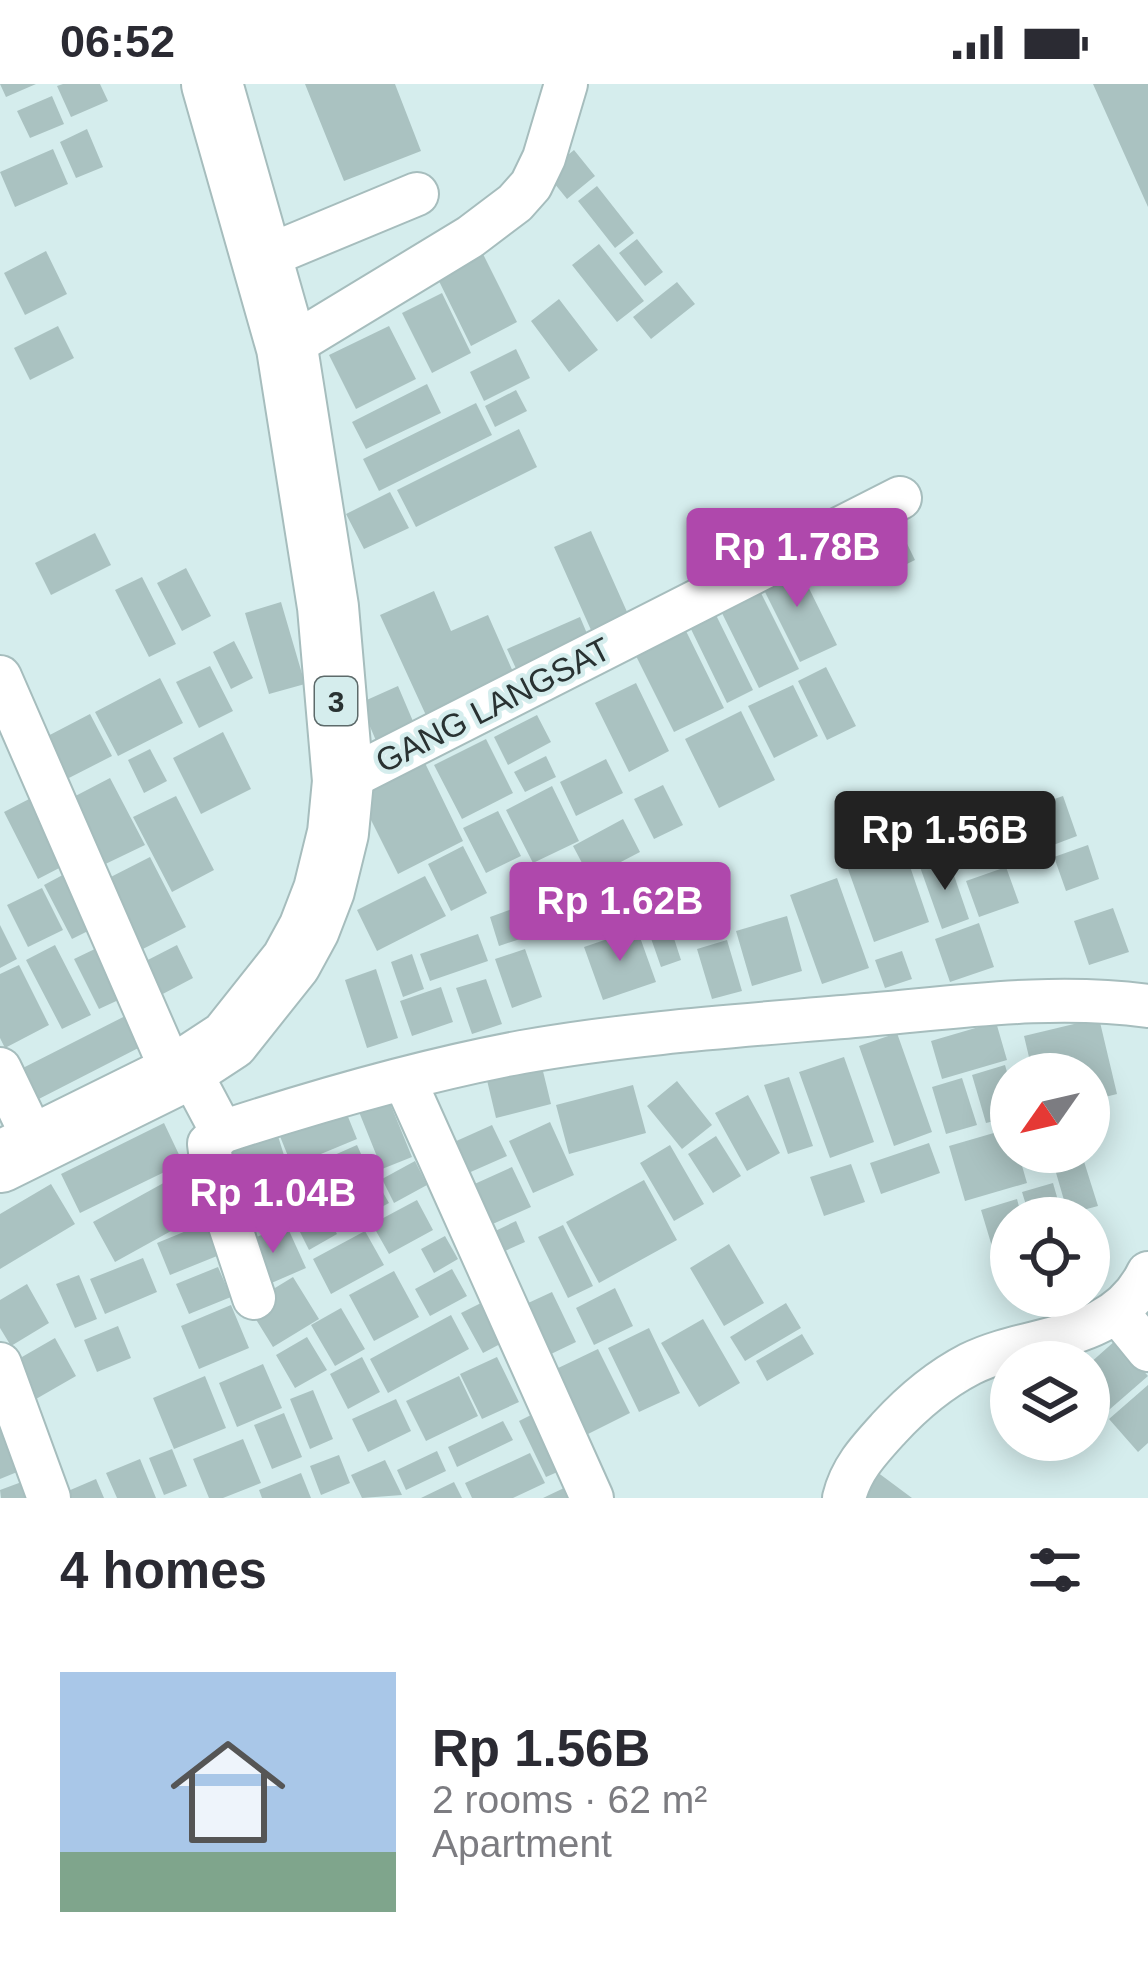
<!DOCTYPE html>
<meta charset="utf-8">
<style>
:root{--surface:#fff;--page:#f7f7f7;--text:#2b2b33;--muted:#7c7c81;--accent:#af48ac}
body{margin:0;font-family:Helvetica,sans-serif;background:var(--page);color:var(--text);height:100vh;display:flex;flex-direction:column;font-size:45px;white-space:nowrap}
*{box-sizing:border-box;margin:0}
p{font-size:39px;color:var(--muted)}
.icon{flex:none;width:66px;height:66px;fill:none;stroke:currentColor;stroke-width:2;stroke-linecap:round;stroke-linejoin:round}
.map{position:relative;height:1414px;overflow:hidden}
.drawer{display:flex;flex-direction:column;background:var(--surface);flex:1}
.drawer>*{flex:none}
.needle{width:78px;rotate:236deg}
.controls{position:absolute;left:990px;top:969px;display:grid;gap:24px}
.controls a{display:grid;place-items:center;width:120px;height:120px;border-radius:50%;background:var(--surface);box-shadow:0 6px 30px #0003;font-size:60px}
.price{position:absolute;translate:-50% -102px;padding:0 27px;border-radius:12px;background:var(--accent);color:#fff;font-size:39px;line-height:78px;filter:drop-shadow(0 3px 6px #0008)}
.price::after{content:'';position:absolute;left:50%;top:72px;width:36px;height:27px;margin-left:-18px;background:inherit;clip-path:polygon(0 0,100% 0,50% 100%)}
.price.active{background:#222;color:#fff}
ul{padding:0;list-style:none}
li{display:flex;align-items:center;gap:36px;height:300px;padding:0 60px}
li span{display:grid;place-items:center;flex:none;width:336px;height:240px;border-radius:0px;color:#555}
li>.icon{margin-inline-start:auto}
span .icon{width:144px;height:144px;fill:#fffc;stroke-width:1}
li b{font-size:51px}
h2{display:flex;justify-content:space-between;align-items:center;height:144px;padding:0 60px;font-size:51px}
.status{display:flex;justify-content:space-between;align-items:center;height:84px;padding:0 60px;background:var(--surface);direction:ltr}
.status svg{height:33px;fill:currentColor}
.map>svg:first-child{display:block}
.building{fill:#aac2c1}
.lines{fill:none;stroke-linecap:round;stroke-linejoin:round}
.minor-casing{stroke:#a6bdbd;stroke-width:46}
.highway-casing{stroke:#a6bdbd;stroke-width:64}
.minor{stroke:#fff;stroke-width:42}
.highway{stroke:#fff;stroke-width:60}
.labels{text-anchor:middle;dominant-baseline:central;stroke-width:9;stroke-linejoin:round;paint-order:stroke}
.shield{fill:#d5eded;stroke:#5d6a6a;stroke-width:3}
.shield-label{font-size:30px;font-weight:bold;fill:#293232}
.street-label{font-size:33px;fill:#293232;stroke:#d5eded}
</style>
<div class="status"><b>06:52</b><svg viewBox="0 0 49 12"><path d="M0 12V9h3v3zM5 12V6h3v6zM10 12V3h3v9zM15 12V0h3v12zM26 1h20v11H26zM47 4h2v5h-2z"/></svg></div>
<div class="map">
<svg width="1148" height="1414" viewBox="0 0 1148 1414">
<rect width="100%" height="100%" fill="#d5eded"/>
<!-- building -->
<path class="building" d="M 0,0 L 36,0 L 6,13 Z
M 63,0 L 100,0 L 108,17 L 71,33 L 57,2 Z
M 305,0 L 395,0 L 421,67 L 344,97 Z
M 1093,0 L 1148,0 L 1148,123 Z
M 52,12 L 64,40 L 30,54 L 17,27 Z
M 87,45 L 103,83 L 76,94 L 60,58 Z
M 53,65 L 68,100 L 15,123 L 0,88 Z
M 574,66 L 595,92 L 567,115 L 546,89 Z
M 597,102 L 634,149 L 615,164 L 578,117 Z
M 637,155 L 663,188 L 645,202 L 619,169 Z
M 599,160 L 644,217 L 617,238 L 572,181 Z
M 480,164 L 517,238 L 471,262 L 434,187 Z
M 46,167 L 67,210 L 25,231 L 4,189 Z
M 677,198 L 695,220 L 651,255 L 633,233 Z
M 442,209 L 471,269 L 432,289 L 402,229 Z
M 559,215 L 598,266 L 569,288 L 531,237 Z
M 58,242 L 74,274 L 30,296 L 14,264 Z
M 389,242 L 416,295 L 356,325 L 329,271 Z
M 516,265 L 530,294 L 484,317 L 470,288 Z
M 427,300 L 441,329 L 366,365 L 352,338 Z
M 516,306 L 527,327 L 495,343 L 485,322 Z
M 476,319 L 492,351 L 379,407 L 363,375 Z
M 519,345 L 537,383 L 416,443 L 397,406 Z
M 390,408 L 409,444 L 364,465 L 346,430 Z
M 889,423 L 915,476 L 866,500 L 840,448 Z
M 591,447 L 632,539 L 595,555 L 554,463 Z
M 95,449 L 111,481 L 51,511 L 35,479 Z
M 794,474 L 837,561 L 800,578 L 757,492 Z
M 186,484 L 211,532 L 182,547 L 157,499 Z
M 142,493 L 176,560 L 149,573 L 115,506 Z
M 759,505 L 799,585 L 759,604 L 720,525 Z
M 434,507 L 451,547 L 488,531 L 514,590 L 430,640 L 380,531 Z
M 281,518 L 305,600 L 269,610 L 245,529 Z
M 715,529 L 753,606 L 727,619 L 689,541 Z
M 580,533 L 591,559 L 519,591 L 507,565 Z
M 685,545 L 724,624 L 674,648 L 635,570 Z
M 234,557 L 253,594 L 231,605 L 213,568 Z
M 210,582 L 233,627 L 199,644 L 176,598 Z
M 826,583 L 856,642 L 827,656 L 798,597 Z
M 160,594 L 183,639 L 118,672 L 95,628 Z
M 636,599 L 669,667 L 629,688 L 595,619 Z
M 793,601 L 818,652 L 774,674 L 748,622 Z
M 398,602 L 415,642 L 377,659 L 360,619 Z
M 741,627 L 775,696 L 719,724 L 685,655 Z
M 90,630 L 112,672 L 65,696 L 44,654 Z
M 537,631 L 551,658 L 508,681 L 494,653 Z
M 223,648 L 251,705 L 201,730 L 173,674 Z
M 486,655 L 513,709 L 462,735 L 434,681 Z
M 150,665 L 167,697 L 144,709 L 128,676 Z
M 546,672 L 556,693 L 525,708 L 514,688 Z
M 606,675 L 623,709 L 576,732 L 560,698 Z
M 425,679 L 463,757 L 398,790 L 359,712 Z
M 110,694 L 145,761 L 95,785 L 62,719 Z
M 663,701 L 683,741 L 654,755 L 634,715 Z
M 552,702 L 579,757 L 533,779 L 506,726 Z
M 176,712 L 214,786 L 172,808 L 133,733 Z
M 1063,712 L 1077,752 L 1048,763 L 1034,722 Z
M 33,713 L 67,780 L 38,795 L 4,728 Z
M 498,727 L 521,772 L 486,789 L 463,744 Z
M 623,735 L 640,768 L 590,794 L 573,762 Z
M 1088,761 L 1099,795 L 1066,807 L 1054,773 Z
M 463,762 L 487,809 L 451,827 L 428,780 Z
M 904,765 L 929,838 L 874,858 L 848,785 Z
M 150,773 L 186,843 L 135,869 L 99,799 Z
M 948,774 L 969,835 L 942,845 L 920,783 Z
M 645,781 L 661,826 L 601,846 L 586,801 Z
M 1006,783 L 1019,819 L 979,833 L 966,797 Z
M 72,786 L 100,841 L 72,855 L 44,801 Z
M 425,792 L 446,832 L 377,867 L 357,826 Z
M 837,794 L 869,884 L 822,900 L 790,811 Z
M 42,804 L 63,846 L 28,863 L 7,821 Z
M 554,810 L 565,840 L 499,862 L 490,833 Z
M 1113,824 L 1129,868 L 1089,881 L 1074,837 Z
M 787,832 L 802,887 L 752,902 L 736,847 Z
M 668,836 L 681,876 L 661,883 L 647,843 Z
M 979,839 L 994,883 L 950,898 L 935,855 Z
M 0,841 L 17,875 L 0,884 Z
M 637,845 L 656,898 L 603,916 L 584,863 Z
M 478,850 L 488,877 L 430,897 L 420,870 Z
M 727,856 L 742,907 L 712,915 L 697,865 Z
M 55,861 L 91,931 L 62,945 L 26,876 Z
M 177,861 L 193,894 L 157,913 L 140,880 Z
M 99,863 L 125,913 L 99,925 L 74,875 Z
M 525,865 L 542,913 L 512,924 L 495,875 Z
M 902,867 L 912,895 L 885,904 L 875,876 Z
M 412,870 L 424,905 L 403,913 L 391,878 Z
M 19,881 L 49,941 L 5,964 L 0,954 L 0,890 Z
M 376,885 L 398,954 L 367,964 L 345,896 Z
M 486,895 L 502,940 L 472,950 L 456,904 Z
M 441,903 L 453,938 L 412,952 L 400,917 Z
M 137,926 L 152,957 L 31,1019 L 15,988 Z
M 1099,934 L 1117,1010 L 1089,1017 L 1089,990 L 1033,990 L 1024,952 Z
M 996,938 L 1007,976 L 942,995 L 931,957 Z
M 897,949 L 932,1048 L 894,1062 L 859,962 Z
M 844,973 L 874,1058 L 830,1074 L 799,988 Z
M 541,979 L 551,1020 L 496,1034 L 486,992 Z
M 1005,981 L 1011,1002 L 1011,1033 L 986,1039 L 972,991 Z
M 789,993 L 813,1062 L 788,1070 L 764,1001 Z
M 962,994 L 977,1041 L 946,1050 L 932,1003 Z
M 677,997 L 712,1041 L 682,1065 L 647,1022 Z
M 633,1001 L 646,1049 L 569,1070 L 556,1021 Z
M 385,1007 L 412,1073 L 382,1085 L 355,1018 Z
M 748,1011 L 780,1069 L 747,1087 L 715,1029 Z
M 340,1013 L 357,1055 L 292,1082 L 275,1040 Z
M 550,1038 L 574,1091 L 533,1109 L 509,1057 Z
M 164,1039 L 183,1079 L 80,1129 L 61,1090 Z
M 274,1039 L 287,1081 L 225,1100 L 212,1058 Z
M 492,1041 L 507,1072 L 457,1094 L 443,1063 Z
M 1011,1044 L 1011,1068 L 1018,1068 L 1027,1099 L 965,1117 L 949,1062 Z
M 716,1052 L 741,1092 L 713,1109 L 688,1070 Z
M 929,1059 L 940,1089 L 881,1110 L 870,1079 Z
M 357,1061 L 370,1090 L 309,1116 L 296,1088 Z
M 670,1061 L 704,1120 L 674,1137 L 640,1079 Z
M 1050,1068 L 1081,1068 L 1098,1122 L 1068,1130 Z
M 415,1077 L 427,1101 L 394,1119 L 382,1095 Z
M 851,1080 L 865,1118 L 824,1132 L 810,1093 Z
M 512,1083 L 531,1123 L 477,1147 L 459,1107 Z
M 187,1086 L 209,1126 L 115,1178 L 93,1138 Z
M 276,1088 L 295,1132 L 239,1155 L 221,1112 Z
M 644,1096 L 677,1156 L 599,1199 L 566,1138 Z
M 377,1098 L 389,1119 L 342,1144 L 330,1123 Z
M 1053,1099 L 1063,1134 L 1030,1134 L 1022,1108 Z
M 51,1100 L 75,1140 L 0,1185 L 0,1130 Z
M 1017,1115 L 1022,1134 L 1011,1134 L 1011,1175 L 997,1179 L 981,1126 Z
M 417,1116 L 433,1146 L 389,1170 L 372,1140 Z
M 320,1119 L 337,1150 L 309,1166 L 293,1134 Z
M 516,1137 L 525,1158 L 498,1170 L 489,1150 Z
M 208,1138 L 222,1170 L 170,1191 L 157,1159 Z
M 286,1140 L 306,1184 L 260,1204 L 241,1160 Z
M 563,1141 L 593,1202 L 568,1214 L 538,1153 Z
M 365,1147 L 384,1181 L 331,1210 L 313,1175 Z
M 445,1152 L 458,1175 L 434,1189 L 421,1165 Z
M 729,1160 L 764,1219 L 724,1242 L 690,1184 Z
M 143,1174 L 157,1208 L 105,1230 L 90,1195 Z
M 218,1183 L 231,1213 L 189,1230 L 176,1200 Z
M 452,1185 L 467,1212 L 430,1232 L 415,1205 Z
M 394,1187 L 419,1233 L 374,1257 L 349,1211 Z
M 79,1191 L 97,1235 L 75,1244 L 56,1200 Z
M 293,1193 L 319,1235 L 273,1263 L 247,1221 Z
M 27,1200 L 49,1239 L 11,1262 L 0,1244 L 0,1216 Z
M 615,1204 L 633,1242 L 594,1261 L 576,1224 Z
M 552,1208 L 576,1258 L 551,1270 L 526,1220 Z
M 481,1219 L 502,1259 L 483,1269 L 461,1229 Z
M 786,1219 L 801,1244 L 745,1277 L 730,1253 Z
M 231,1221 L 249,1264 L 199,1285 L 181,1242 Z
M 341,1224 L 365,1265 L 335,1282 L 311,1241 Z
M 451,1231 L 469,1265 L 388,1309 L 370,1275 Z
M 703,1235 L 740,1299 L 699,1323 L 661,1259 Z
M 118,1242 L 131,1274 L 97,1288 L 84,1256 Z
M 649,1244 L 680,1309 L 639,1328 L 608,1264 Z
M 802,1250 L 814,1270 L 767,1297 L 756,1277 Z
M 307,1253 L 327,1286 L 295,1304 L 276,1271 Z
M 55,1254 L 76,1292 L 36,1315 L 15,1277 Z
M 1116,1256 L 1148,1292 L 1102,1332 L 1089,1317 L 1089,1280 Z
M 598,1265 L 630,1329 L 586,1351 L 554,1286 Z
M 362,1273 L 380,1308 L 348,1325 L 330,1290 Z
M 497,1273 L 519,1318 L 482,1335 L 460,1290 Z
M 263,1280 L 282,1324 L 237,1343 L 219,1299 Z
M 205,1292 L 226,1344 L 174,1365 L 153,1314 Z
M 459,1292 L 478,1332 L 426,1357 L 406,1317 Z
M 1148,1301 L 1148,1359 L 1138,1368 L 1109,1335 Z
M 313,1306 L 333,1355 L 310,1365 L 290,1315 Z
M 396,1315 L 411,1347 L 368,1368 L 352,1335 Z
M 284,1329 L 302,1373 L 272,1385 L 254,1341 Z
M 535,1329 L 562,1386 L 546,1393 L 519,1337 Z
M 503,1337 L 513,1356 L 457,1383 L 448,1363 Z
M 4,1341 L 22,1386 L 0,1395 L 0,1343 Z
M 243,1355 L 261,1399 L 223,1414 L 209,1414 L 193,1375 Z
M 172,1365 L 187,1402 L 164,1411 L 149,1374 Z
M 437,1367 L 446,1387 L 406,1406 L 397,1386 Z
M 530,1369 L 545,1399 L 513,1414 L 472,1414 L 465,1399 Z
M 339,1371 L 350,1399 L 321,1411 L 310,1382 Z
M 140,1375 L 156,1414 L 117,1414 L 106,1389 Z
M 385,1376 L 402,1411 L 362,1414 L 351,1391 Z
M 873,1385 L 912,1414 L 852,1414 Z
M 301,1389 L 311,1414 L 262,1414 L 259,1406 Z
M 96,1395 L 104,1414 L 62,1414 L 61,1410 Z
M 27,1396 L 34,1414 L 1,1414 L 0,1406 Z
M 454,1398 L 462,1414 L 421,1414 Z
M 564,1404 L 569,1414 L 543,1414 Z"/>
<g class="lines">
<!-- minor casing -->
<g class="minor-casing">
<path id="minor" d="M 263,174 L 417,110
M 287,264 L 470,153 L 515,119 L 531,101 L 544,74 L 566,0
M 0,593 L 174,992
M 343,697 L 900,414
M 188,984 L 222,1048 L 209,1060 L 213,1091 L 254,1214
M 0,985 L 36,1060
M 404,995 L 592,1414
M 222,1048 C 320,1016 420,987 522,968 C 635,948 751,941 866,931 C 959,923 1054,909 1148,922
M 1117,1228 L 1148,1266
M 0,1280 L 49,1414
M 844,1414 C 851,1385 869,1366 889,1344 C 912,1319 939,1296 970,1280 C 1030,1250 1114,1260 1148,1189"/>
</g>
<!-- highway casing -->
<g class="highway-casing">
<path id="highway" d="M 0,1078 L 174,992 L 229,956 L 291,878 L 309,845 L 324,806 L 338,749 L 343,697 L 328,523 L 287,264 L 212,0"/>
</g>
<!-- minor -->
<use href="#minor" class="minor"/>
<!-- highway -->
<use href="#highway" class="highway"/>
</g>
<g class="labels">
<!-- shield labels -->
<rect class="shield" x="315" y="593" width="42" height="48" rx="9"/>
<g class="shield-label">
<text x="336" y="617">3</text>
</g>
<!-- street labels -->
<g class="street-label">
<text transform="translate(493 621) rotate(-27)">GANG LANGSAT</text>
</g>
</g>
</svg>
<div class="controls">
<a><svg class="needle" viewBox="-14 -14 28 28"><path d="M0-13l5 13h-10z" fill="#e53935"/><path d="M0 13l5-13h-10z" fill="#7c7c81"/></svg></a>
<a><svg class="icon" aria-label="locate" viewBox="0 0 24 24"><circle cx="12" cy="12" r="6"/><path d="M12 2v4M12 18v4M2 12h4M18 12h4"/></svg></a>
<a><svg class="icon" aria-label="layers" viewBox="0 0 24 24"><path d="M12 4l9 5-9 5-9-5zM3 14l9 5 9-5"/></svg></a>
</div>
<b class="price" style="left:797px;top:526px">Rp 1.78B</b>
<b class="price active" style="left:945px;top:809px">Rp 1.56B</b>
<b class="price" style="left:620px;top:880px">Rp 1.62B</b>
<b class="price" style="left:273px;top:1172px">Rp 1.04B</b>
</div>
<section class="drawer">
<h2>4 homes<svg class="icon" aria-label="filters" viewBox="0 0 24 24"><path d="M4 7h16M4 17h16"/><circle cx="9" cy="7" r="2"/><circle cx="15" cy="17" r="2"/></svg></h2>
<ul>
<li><span style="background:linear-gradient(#a9c7e8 75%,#7fa58c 0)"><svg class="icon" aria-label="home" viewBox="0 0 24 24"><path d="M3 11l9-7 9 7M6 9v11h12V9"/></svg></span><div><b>Rp 1.56B</b><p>2 rooms · 62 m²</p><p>Apartment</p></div></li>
</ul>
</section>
